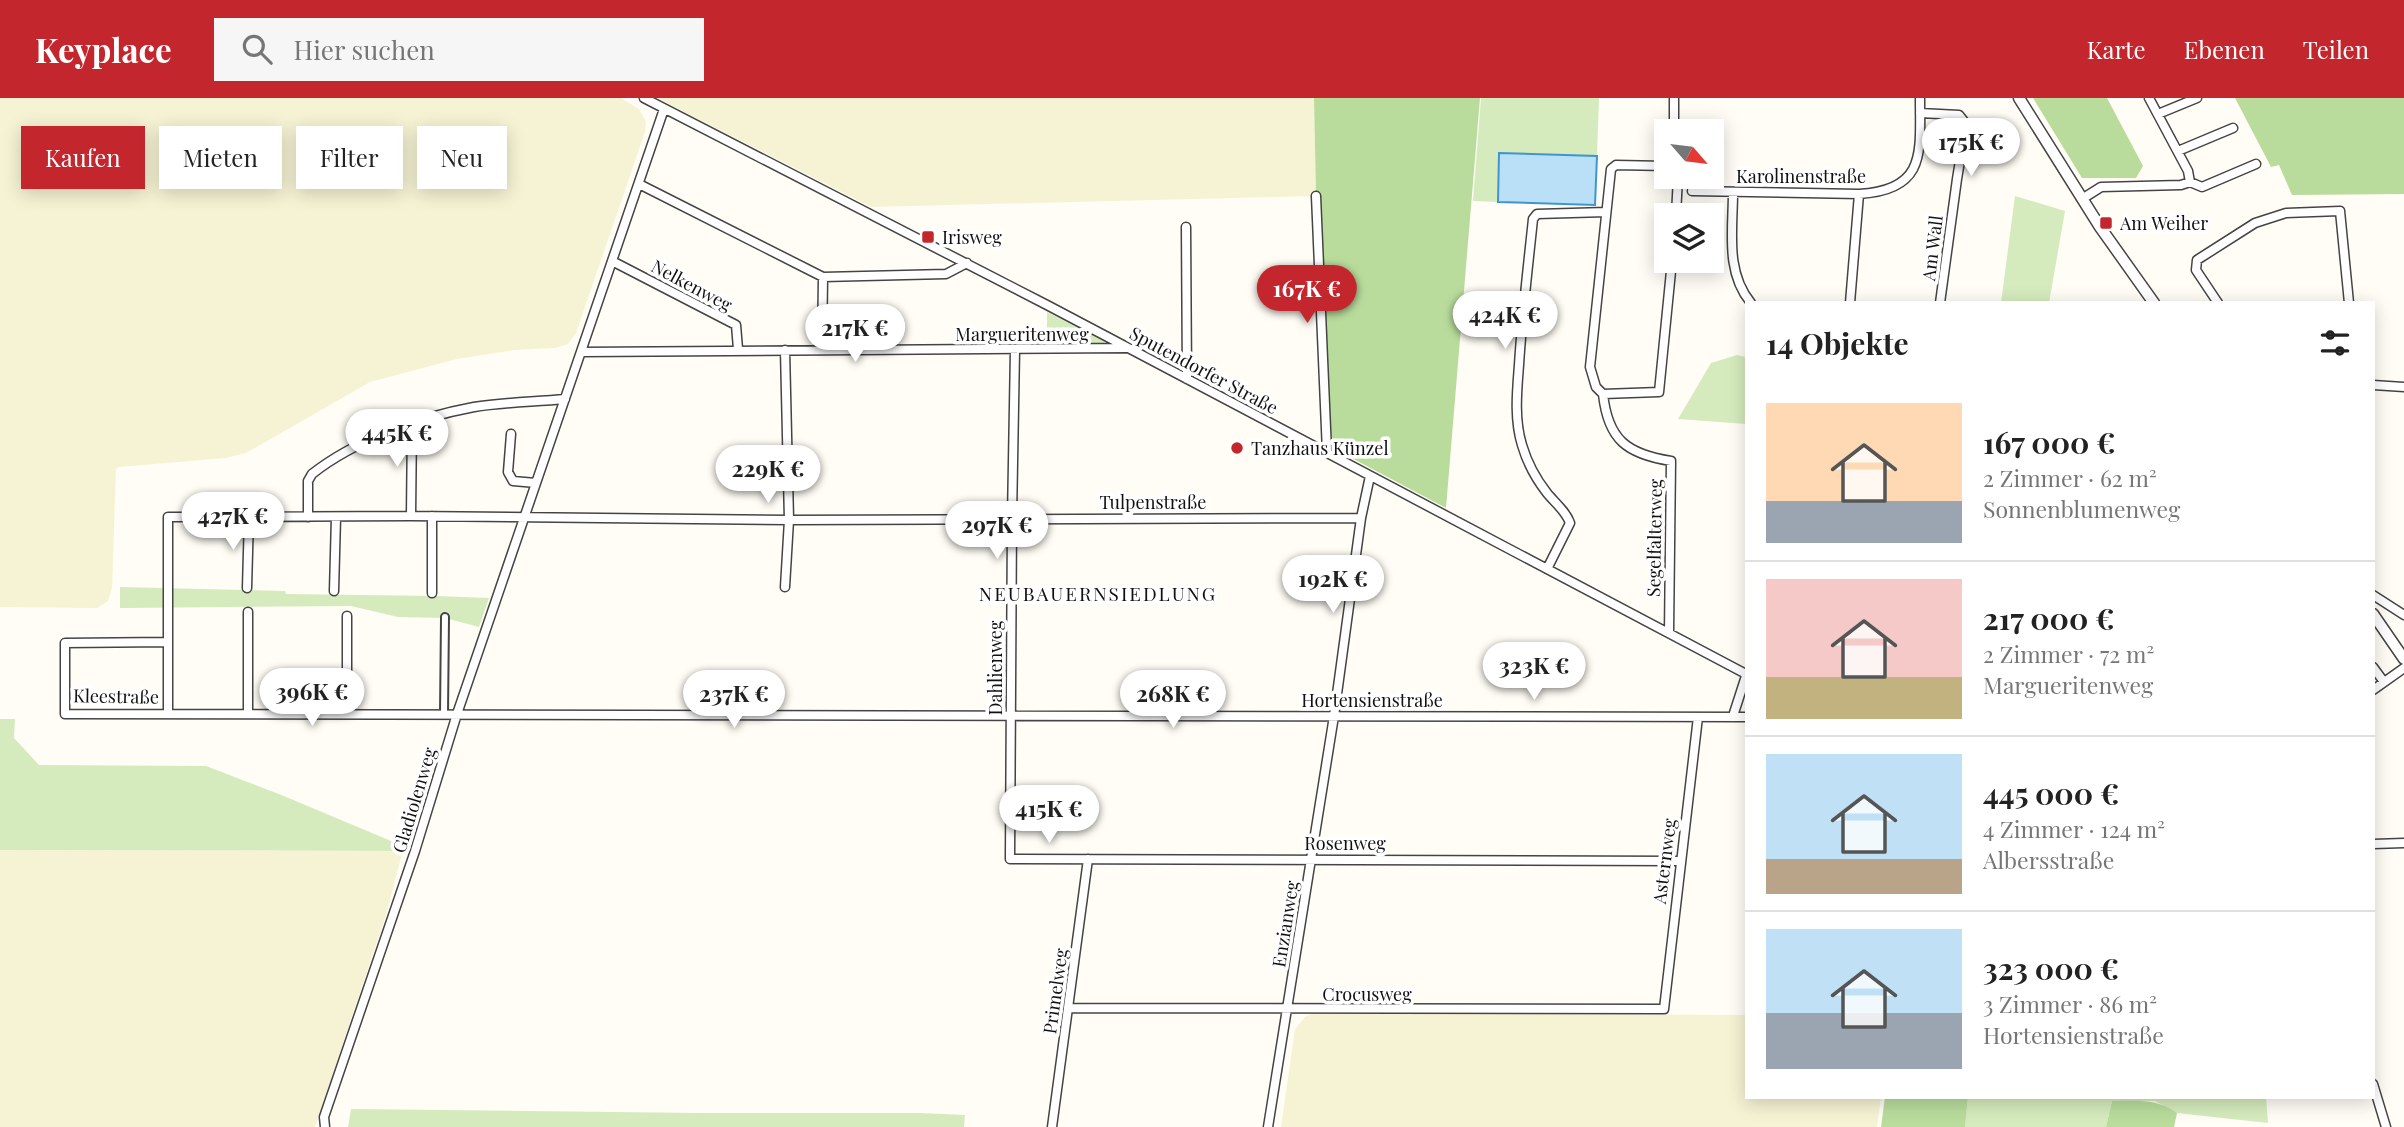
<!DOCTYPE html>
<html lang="de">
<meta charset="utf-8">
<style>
:root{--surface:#fff;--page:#f6f6f6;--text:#222;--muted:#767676;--line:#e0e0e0;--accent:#c4262e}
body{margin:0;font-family:"Playfair Display",serif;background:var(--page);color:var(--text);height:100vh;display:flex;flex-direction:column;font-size:26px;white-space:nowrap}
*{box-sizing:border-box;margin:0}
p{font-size:23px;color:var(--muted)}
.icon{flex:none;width:38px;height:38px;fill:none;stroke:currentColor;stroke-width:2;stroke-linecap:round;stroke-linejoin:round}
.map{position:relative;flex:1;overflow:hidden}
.side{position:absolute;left:1745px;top:203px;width:630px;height:798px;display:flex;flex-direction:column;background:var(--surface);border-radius:0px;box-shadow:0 4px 18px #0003}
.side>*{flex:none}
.top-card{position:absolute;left:21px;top:28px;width:665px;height:63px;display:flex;gap:14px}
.needle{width:46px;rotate:118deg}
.fabs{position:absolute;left:1654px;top:21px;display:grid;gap:14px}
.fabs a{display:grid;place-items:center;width:70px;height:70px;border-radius:0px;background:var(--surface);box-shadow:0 4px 18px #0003;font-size:35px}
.price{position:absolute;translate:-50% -60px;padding:0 16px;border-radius:24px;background:#fff;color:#222;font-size:23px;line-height:46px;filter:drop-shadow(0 2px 4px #0008)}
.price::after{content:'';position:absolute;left:50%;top:42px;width:21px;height:16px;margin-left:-10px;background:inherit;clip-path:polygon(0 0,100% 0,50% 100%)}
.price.active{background:var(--accent);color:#fff}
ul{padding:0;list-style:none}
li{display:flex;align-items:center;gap:21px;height:175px;padding:0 21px}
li+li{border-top:2px solid var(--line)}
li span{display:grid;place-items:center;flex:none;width:196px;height:140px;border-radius:0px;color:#555}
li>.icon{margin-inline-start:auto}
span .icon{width:84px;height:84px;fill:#fffc;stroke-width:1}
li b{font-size:30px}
h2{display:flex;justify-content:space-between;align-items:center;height:84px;padding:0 21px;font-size:30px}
.chip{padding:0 24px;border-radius:0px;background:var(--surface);box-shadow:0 4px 18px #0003;font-size:24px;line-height:63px}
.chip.active{background:var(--accent);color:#fff}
header{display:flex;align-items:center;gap:42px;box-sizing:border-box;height:98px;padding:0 35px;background:var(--accent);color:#fff}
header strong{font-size:33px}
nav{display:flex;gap:38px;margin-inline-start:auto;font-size:24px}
.search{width:490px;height:63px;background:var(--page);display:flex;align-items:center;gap:18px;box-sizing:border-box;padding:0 24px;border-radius:0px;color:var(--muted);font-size:26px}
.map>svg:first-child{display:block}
.farmland{fill:#f6f3d4}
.green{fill:#d5ebbd}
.forest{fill:#b9dc9c}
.water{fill:#b9e0f7;stroke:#3f96cf;stroke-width:2}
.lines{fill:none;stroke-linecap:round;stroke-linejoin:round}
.pedestrian-casing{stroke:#444;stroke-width:10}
.minor-casing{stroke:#444;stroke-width:11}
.tertiary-casing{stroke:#444;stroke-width:13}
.pedestrian{stroke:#fff;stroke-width:6}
.minor{stroke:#fff;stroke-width:8}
.tertiary{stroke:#fff;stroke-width:10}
.poi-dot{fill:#c4262e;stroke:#fff;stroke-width:2.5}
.labels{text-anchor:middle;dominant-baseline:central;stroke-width:7;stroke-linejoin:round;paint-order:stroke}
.street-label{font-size:18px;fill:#111;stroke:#fff}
.poi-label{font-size:18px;fill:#111;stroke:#fff;text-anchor:start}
.neighbourhood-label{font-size:19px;letter-spacing:2px;fill:#111;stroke:#fff}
</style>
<header>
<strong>Keyplace</strong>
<div class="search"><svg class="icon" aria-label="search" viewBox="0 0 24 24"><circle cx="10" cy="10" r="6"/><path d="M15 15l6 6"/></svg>Hier suchen</div>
<nav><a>Karte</a><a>Ebenen</a><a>Teilen</a></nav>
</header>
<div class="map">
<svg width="2404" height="1029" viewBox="0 0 2404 1029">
<rect width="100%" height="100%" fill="#fffdf5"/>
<!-- farmland -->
<path class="farmland" d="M 0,0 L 621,0 L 639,11 L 646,24 L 645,34 L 576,235 L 568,246 L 555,250 L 514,252 L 457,261 L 370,284 L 246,355 L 226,360 L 119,369 L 116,371 L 112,490 L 108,503 L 97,510 L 0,509 Z
M 657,0 L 1314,0 L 1316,98 L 871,109 Z
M 0,752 L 400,753 L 402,756 L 386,817 L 315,1029 L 0,1029 Z
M 1313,915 L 1746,917 L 1746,999 L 1881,999 L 1877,1029 L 1281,1029 L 1295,931 L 1305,919 Z"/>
<!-- green -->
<path class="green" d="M 1481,0 L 1599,0 L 1597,58 L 1500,55 L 1498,104 L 1473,103 Z
M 2015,98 L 2065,113 L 2049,205 L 2001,205 Z
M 1047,214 L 1104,243 L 1105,246 L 1047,247 Z
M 1737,257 L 1746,259 L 1746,326 L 1678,321 L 1711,265 Z
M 120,489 L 285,493 L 286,496 L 436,498 L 489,500 L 479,529 L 445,520 L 398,519 L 351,508 L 120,510 Z
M 0,621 L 15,621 L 14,640 L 39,667 L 206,668 L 279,696 L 415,753 L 0,752 Z
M 1968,999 L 2266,999 L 2268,1025 L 2177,1015 L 2155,1003 L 2112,1003 L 2106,1029 L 1965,1029 Z
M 351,1011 L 699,1015 L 920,1015 L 965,1017 L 964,1029 L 348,1029 Z"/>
<!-- forest -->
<path class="forest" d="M 1314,0 L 1480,0 L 1446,410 L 1327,347 L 1316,98 Z
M 2033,0 L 2107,0 L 2143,68 L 2136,80 L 2082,80 Z
M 2235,0 L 2404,0 L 2404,96 L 2292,97 L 2279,67 L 2271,69 Z
M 1885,999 L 1968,999 L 1965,1029 L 1881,1029 Z
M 2112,1003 C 2135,1003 2157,1000 2177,1015 L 2174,1029 L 2106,1029 Z"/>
<!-- water -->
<path class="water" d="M 1499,55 L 1597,58 L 1595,107 L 1498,104 Z"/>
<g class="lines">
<!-- pedestrian casing -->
<g class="pedestrian-casing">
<path id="pedestrian" d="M 444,616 L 445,519"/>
</g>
<!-- minor casing -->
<g class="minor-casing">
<path id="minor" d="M 644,0 L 1047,207 L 1746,576
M 1674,0 L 1674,33
M 1920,15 L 1959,17 L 1966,26 L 1957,81 L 1940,205
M 2158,16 L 2197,0
M 2178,53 L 2233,30
M 1666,68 L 1616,67 L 1611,71 L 1590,269 L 1596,289 L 1603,296 C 1608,342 1627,356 1671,363 L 1669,535
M 2190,84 L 2202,89 L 2256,66
M 639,86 L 823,179 L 946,176 L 967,165
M 1692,93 L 1859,96 C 1927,92 1920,54 1920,0
M 1733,94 C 1733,132 1725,174 1751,205
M 1316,98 L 1327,354
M 2082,101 L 2101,89 L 2181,87 L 2190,84 L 2188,73 L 2149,0
M 1676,117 L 1678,79
M 1186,129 L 1187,281
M 612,163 L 736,227 L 738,251
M 1850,205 L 1859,96
M 2218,205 L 2196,172 L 2197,162 L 2255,125 L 2286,115 L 2340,113 L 2349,205
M 822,251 L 823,179
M 1015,252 L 1012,420 L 1010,761 L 1679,763
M 581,254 L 1127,250
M 2373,287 L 2404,289
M 1603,296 L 1659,294 L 1672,163
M 511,336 L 508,374 L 513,383 L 536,385
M 411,418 L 412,325
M 308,419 L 308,383 L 312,376 C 355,342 420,319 474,309 C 504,304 535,304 565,301
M 1547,471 L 1570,425 C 1566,413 1555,405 1547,395 C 1536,381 1527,364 1522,347 C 1514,321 1517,293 1519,267 C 1522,218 1528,169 1533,121 L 1537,116 L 1606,114
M 785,489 L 789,422 L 785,252
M 247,490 L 249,418
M 334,493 L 336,419
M 432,495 L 432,418
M 2373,497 L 2404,517
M 248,514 L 248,616
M 347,518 L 347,615
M 167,544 L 65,545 L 65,616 L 1746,619
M 2373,569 L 2384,584
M 2373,592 L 2404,570
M 168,615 L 168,419 L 411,418 L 789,422 L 1361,420
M 1733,618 L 1746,578
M 2373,746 L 2404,745
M 1070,910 L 1664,911 L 1698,619
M 2373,986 L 2386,1029
M 325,1029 L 324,1019 L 415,753 L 457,616 L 664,11
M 1052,1029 L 1088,761
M 1268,1029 L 1334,618 L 1361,420 L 1370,378"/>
</g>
<!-- tertiary casing -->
<g class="tertiary-casing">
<path id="tertiary" d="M 2019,0 L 2100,129 L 2154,205
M 2373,516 L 2404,561"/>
</g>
<!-- pedestrian -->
<use href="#pedestrian" class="pedestrian"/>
<!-- minor -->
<use href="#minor" class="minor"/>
<!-- tertiary -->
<use href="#tertiary" class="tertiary"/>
</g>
<!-- markers -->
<g class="poi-dot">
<rect x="2099" y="118" width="14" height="14" rx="3.5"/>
<rect x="921" y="132" width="14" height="14" rx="3.5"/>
<circle cx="1237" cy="350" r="7"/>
</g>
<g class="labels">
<!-- street labels -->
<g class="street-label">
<text x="1801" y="78">Karolinenstraße</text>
<text transform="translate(1932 150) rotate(-83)">Am Wall</text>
<text transform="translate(692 187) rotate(28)">Nelkenweg</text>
<text x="1022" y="236">Margueritenweg</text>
<text transform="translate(1204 272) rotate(28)">Sputendorfer Straße</text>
<text x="1153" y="404">Tulpenstraße</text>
<text transform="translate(1654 440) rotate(-89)">Segelfalterweg</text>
<text transform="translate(995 570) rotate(-90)">Dahlienweg</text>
<text transform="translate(116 598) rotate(1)">Kleestraße</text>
<text x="1372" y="602">Hortensienstraße</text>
<text transform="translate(414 702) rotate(-73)">Gladiolenweg</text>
<text x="1345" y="745">Rosenweg</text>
<text transform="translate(1664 763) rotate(-83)">Asternweg</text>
<text transform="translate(1285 826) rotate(-81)">Enzianweg</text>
<text transform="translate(1055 893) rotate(-82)">Primelweg</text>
<text x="1367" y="896">Crocusweg</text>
</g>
<!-- poi labels -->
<g class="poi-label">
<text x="2120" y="125">Am Weiher</text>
<text x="942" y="139">Irisweg</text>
<text x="1251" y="350">Tanzhaus Künzel</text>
</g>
<!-- neighbourhood labels -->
<g class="neighbourhood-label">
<text x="1098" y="495">NEUBAUERNSIEDLUNG</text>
</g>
</g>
</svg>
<div class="fabs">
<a><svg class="needle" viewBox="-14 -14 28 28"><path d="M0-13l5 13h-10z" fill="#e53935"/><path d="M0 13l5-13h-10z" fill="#767676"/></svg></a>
<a><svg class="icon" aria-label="layers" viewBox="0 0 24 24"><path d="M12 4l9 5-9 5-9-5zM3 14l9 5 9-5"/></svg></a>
</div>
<b class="price" style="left:1971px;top:80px">175K €</b>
<b class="price active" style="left:1307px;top:227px">167K €</b>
<b class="price" style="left:1505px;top:253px">424K €</b>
<b class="price" style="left:855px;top:266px">217K €</b>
<b class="price" style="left:397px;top:371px">445K €</b>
<b class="price" style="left:768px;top:407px">229K €</b>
<b class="price" style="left:233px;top:454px">427K €</b>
<b class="price" style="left:997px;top:463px">297K €</b>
<b class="price" style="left:1333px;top:517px">192K €</b>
<b class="price" style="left:1534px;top:604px">323K €</b>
<b class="price" style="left:312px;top:630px">396K €</b>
<b class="price" style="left:734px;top:632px">237K €</b>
<b class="price" style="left:1173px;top:632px">268K €</b>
<b class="price" style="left:1049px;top:747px">415K €</b>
<div class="top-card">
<a class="chip active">Kaufen</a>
<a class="chip">Mieten</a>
<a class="chip">Filter</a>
<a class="chip">Neu</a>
</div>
<section class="side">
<h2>14 Objekte<svg class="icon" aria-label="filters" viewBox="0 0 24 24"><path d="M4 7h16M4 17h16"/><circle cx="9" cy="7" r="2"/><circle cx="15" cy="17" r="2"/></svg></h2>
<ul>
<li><span style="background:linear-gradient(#ffd9b3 70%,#9aa5b1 0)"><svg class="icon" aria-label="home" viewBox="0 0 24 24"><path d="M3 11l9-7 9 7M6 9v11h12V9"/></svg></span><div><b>167 000 €</b><p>2 Zimmer · 62 m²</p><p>Sonnenblumenweg</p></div></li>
<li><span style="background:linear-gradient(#f6c9c9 70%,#c2b280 0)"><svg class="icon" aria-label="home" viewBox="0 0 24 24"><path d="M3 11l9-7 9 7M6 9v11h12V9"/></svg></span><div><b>217 000 €</b><p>2 Zimmer · 72 m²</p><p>Margueritenweg</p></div></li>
<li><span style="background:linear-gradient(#bfe0f5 75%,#b9a48a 0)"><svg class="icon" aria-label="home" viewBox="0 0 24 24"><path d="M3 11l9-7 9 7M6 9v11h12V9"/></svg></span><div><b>445 000 €</b><p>4 Zimmer · 124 m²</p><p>Albersstraße</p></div></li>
<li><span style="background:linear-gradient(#bfe0f5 60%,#9aa5b1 0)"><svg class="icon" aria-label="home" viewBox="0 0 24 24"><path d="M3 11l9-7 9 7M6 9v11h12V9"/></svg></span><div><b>323 000 €</b><p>3 Zimmer · 86 m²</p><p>Hortensienstraße</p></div></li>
</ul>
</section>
</div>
